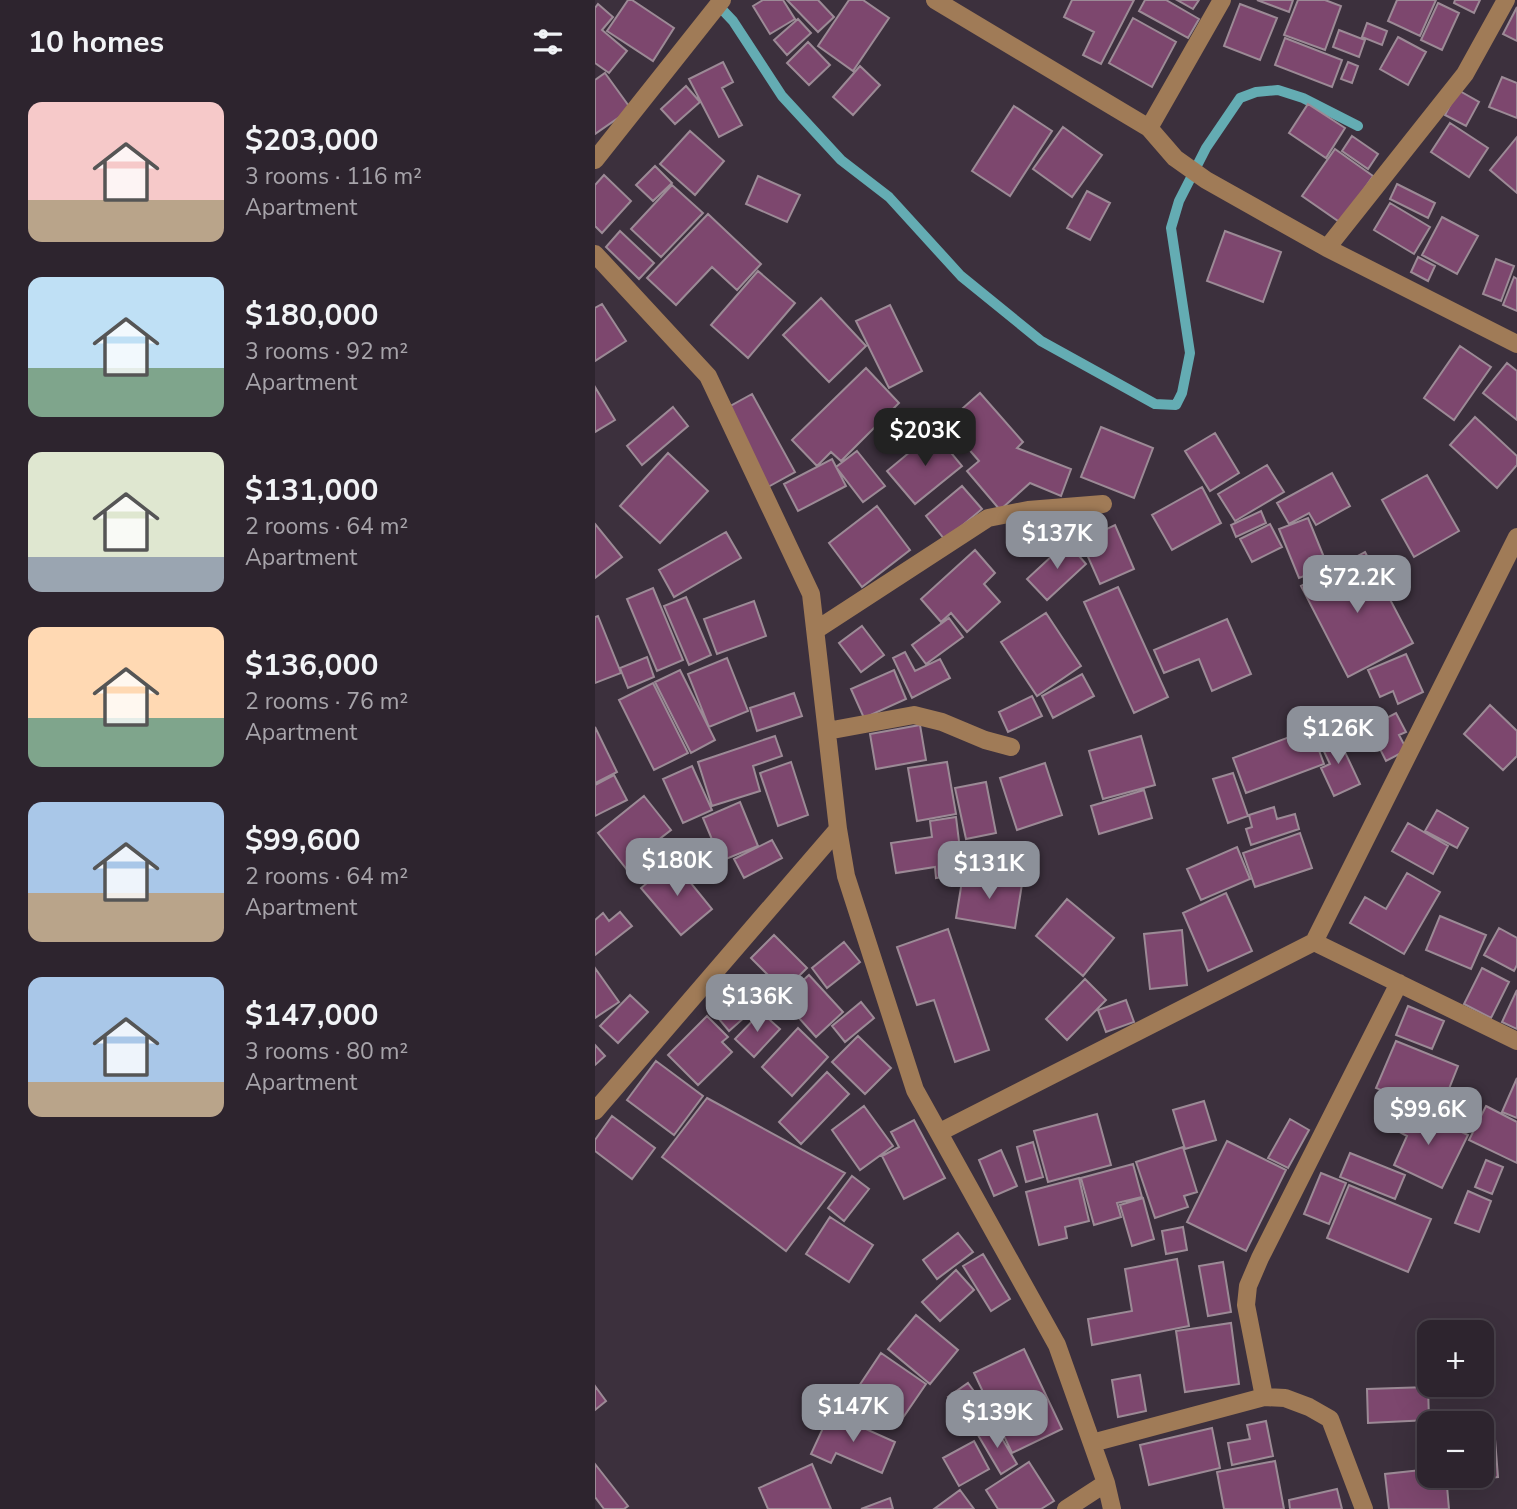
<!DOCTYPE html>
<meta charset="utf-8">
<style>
:root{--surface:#2d242e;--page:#352c36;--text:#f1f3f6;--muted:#a7a4aa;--line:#48414a;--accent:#8c9099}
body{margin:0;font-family:"Nunito Sans",sans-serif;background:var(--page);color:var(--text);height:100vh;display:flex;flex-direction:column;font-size:26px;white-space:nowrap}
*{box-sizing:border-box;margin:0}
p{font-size:23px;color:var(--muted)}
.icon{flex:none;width:38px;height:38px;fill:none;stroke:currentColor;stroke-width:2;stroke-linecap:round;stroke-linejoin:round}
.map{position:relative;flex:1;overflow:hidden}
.sheet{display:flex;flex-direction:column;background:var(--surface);width:595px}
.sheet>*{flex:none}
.controls{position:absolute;left:822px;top:1320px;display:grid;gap:14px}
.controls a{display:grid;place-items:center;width:77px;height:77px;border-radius:14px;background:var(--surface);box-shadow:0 7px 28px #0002,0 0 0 2px var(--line);font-size:35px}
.price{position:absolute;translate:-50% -60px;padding:0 16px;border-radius:14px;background:var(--accent);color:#fff;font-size:23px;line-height:46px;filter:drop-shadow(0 2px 4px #0008)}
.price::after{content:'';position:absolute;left:50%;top:42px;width:21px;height:16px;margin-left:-10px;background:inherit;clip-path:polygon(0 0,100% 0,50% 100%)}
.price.selected{background:#222;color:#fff}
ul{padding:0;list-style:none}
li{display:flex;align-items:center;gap:21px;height:175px;padding:0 28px}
li span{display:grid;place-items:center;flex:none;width:196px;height:140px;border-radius:14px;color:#555}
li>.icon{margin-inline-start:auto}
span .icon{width:84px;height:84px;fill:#fffc;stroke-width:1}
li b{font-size:30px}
h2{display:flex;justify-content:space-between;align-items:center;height:84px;padding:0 28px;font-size:30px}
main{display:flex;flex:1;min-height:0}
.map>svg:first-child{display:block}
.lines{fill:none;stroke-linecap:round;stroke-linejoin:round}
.stream{stroke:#64acb3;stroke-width:10}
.building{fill:#7d476e;stroke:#9c8a96;stroke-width:2}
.minor{stroke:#a07b57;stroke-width:18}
</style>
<main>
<section class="sheet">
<h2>10 homes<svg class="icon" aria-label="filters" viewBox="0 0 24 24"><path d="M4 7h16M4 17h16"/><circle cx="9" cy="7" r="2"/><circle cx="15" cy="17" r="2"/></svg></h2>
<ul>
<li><span style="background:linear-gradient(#f6c9c9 70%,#b9a48a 0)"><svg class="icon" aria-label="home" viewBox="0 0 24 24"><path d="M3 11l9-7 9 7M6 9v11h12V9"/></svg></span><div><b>$203,000</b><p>3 rooms · 116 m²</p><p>Apartment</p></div></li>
<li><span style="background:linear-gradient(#bfe0f5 65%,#7fa58c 0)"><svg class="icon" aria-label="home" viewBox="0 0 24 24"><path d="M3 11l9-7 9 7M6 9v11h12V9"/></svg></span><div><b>$180,000</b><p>3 rooms · 92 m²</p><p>Apartment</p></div></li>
<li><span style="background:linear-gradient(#dfe7d0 75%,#9aa5b1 0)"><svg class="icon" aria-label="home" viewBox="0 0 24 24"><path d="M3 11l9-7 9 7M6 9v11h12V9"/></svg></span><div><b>$131,000</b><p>2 rooms · 64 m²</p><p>Apartment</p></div></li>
<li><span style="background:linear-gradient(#ffd9b3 65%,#7fa58c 0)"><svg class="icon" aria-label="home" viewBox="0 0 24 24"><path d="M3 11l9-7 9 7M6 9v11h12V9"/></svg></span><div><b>$136,000</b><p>2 rooms · 76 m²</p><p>Apartment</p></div></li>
<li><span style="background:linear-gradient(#a9c7e8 65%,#b9a48a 0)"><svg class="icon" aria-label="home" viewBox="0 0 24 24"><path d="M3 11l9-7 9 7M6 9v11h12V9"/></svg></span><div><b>$99,600</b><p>2 rooms · 64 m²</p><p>Apartment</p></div></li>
<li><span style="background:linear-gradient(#a9c7e8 75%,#b9a48a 0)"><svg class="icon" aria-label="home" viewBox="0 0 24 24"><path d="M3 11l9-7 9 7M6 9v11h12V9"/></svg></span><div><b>$147,000</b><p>3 rooms · 80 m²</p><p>Apartment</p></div></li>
</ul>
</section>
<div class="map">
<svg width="922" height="1509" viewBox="0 0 922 1509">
<rect width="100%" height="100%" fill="#3c303d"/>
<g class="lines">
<!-- stream -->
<path class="stream" d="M 121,3 L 138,21 L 187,96 L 246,160 L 294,197 L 366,276 L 446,341 L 560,404 L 581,405 L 587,393 L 595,353 L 576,228 L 584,201 L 611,148 L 645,98 L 661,92 L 683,90 L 708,98 L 763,126"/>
</g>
<!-- building -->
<path class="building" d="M 33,0 L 37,0 L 79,28 L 58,61 L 12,31 Z
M 168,0 L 188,0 L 200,19 L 175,34 L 158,6 Z
M 192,0 L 223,0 L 239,17 L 223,32 Z
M 254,0 L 268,0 L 294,18 L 258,71 L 223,46 Z
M 477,0 L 539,0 L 506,64 L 488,55 L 499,32 L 469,17 Z
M 550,0 L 571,0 L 604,19 L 593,38 L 544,11 Z
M 582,0 L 604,0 L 598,9 Z
M 662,0 L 698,0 L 694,12 Z
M 703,0 L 730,0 L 746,6 L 730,50 L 689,35 Z
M 802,0 L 841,0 L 825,36 L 793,21 Z
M 860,0 L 885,0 L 879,13 L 859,3 Z
M 843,3 L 864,13 L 847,50 L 826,40 Z
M 3,4 L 18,17 L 7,30 L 32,51 L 14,73 L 0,63 L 0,8 Z
M 645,4 L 682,18 L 665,60 L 629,46 Z
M 922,7 L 922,41 L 908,34 Z
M 538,18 L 581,42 L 557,87 L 514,63 Z
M 203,19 L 216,33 L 192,55 L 179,40 Z
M 772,23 L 792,31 L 787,45 L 767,37 Z
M 744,30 L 770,40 L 764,57 L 738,47 Z
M 803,37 L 831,52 L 813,85 L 785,69 Z
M 690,38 L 747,60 L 737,87 L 680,65 Z
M 213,42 L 235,65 L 214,85 L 192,63 Z
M 128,62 L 138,82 L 127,88 L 147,125 L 124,137 L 94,79 Z
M 753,62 L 763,66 L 757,83 L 746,79 Z
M 265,66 L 285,85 L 258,115 L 238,97 Z
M 10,73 L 36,109 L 0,134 L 0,80 Z
M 907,77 L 922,83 L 922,118 L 894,107 Z
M 91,86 L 105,102 L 80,124 L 66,109 Z
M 863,90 L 884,102 L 871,126 L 850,115 Z
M 713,104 L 750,128 L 731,158 L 694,133 Z
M 419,106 L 457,131 L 415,196 L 377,171 Z
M 855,123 L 893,148 L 874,177 L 836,152 Z
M 468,127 L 507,155 L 477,197 L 438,169 Z
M 95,131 L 129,161 L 100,195 L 65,164 Z
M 757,136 L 783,154 L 773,169 L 747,151 Z
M 922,137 L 922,193 L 895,170 Z
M 740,149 L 778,176 L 746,223 L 707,196 Z
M 60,166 L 77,183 L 58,201 L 41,185 Z
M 9,175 L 36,201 L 7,233 L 0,226 L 0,185 Z
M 163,176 L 205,195 L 192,222 L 151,204 Z
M 802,184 L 840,203 L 833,218 L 795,199 Z
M 77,185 L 108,213 L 66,257 L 36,229 Z
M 492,191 L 515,203 L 495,240 L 472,228 Z
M 795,203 L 835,227 L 819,254 L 779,230 Z
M 113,214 L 166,264 L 142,290 L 117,267 L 81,305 L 52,278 Z
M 847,217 L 883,236 L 862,274 L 827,255 Z
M 25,231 L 59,263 L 44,279 L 11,247 Z
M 630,231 L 686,252 L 668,302 L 612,281 Z
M 823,257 L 840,266 L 833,281 L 816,272 Z
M 901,259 L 919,266 L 906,301 L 888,294 Z
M 163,271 L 200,303 L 153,358 L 116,325 Z
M 919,277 L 922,279 L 922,311 L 908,305 Z
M 226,298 L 271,346 L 234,382 L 188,335 Z
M 7,304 L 31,341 L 0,361 L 0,308 Z
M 295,305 L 327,371 L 294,388 L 261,321 Z
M 865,346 L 896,367 L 859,420 L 829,398 Z
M 912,363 L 922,371 L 922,420 L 888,393 Z
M 271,368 L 304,403 L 246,461 L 236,452 L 222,466 L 197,440 Z
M 0,387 L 20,420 L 0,432 Z
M 385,393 L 428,442 L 422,448 L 476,469 L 466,496 L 435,483 L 405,510 L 372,471 L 384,461 L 351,423 Z
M 157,394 L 200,472 L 173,487 L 130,409 Z
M 78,407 L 93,426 L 47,465 L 32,446 Z
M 880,417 L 922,456 L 922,465 L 902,488 L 855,445 Z
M 506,427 L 558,448 L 539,498 L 486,477 Z
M 339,432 L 367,466 L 320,504 L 292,471 Z
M 620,433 L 644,473 L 615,491 L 590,451 Z
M 262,451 L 290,486 L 268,502 L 241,467 Z
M 73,453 L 113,491 L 65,543 L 25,506 Z
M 237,459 L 251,486 L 203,511 L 189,484 Z
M 672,465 L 689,492 L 640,521 L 623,494 Z
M 737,473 L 755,506 L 721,525 L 714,513 L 694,524 L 682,503 Z
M 832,475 L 864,531 L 819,557 L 787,500 Z
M 367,486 L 387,509 L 350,540 L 331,516 Z
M 607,487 L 626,523 L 577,550 L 557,515 Z
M 282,506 L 315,550 L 267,587 L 234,543 Z
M 666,511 L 671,523 L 641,537 L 636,525 Z
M 713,518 L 733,567 L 704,578 L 684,529 Z
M 0,524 L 27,557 L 0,578 Z
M 675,524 L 687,547 L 657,562 L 645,539 Z
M 520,525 L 539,569 L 505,584 L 486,541 Z
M 131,532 L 146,558 L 79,597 L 64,570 Z
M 472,542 L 491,564 L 452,600 L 432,579 Z
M 380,550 L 400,573 L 389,584 L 405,602 L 372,632 L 356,613 L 346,622 L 326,599 Z
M 770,552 L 818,643 L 753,677 L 706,586 Z
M 523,587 L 573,697 L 539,713 L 489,602 Z
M 58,588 L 88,660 L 62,671 L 32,599 Z
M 91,597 L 116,655 L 94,665 L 69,606 Z
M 159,601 L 171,636 L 122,654 L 109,619 Z
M 451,613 L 486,666 L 442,696 L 406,642 Z
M 3,616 L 26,673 L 0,683 L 0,617 Z
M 354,618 L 368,637 L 331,664 L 317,645 Z
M 632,619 L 656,674 L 617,691 L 604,659 L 569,673 L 559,650 Z
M 267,626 L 289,655 L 266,672 L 244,643 Z
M 310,652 L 320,671 L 345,659 L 355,678 L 317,698 L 298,658 Z
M 811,654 L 828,692 L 803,704 L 798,691 L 785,697 L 773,670 Z
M 52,657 L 59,677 L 33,688 L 25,668 Z
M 132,658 L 153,711 L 114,727 L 93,674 Z
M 85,670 L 120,740 L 96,753 L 60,682 Z
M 299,670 L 311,699 L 269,718 L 256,689 Z
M 487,674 L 499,696 L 458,718 L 447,696 Z
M 58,683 L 93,753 L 59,770 L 24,700 Z
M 199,693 L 207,716 L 162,731 L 155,708 Z
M 437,696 L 447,716 L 413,732 L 404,712 Z
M 895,705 L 922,731 L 922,756 L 908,770 L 869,734 Z
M 801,713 L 811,732 L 804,735 L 812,750 L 791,761 L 774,727 Z
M 325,725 L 331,760 L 281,769 L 275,734 Z
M 0,727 L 22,772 L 0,783 Z
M 716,729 L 729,764 L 651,793 L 638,758 Z
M 741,733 L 765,784 L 739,796 L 726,768 L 735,764 L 724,741 Z
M 180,736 L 187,756 L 158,766 L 165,791 L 117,806 L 103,762 Z
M 546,736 L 560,785 L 508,799 L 494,751 Z
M 196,762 L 213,815 L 183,826 L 165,773 Z
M 352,762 L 361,814 L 322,821 L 313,768 Z
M 450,763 L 467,815 L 422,830 L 405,778 Z
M 97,766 L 117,810 L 88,823 L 68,779 Z
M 638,773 L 653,816 L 633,823 L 618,779 Z
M 19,775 L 32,800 L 0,816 L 0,785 Z
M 391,782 L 401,833 L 371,839 L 360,788 Z
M 549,790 L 557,818 L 504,834 L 496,806 Z
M 49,796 L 76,830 L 62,841 L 73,855 L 41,881 L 3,833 Z
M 145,802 L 163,846 L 126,861 L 108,818 Z
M 679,807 L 682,819 L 700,814 L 704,829 L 656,845 L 651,829 L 657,827 L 654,815 Z
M 842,810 L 873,828 L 862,848 L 830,831 Z
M 361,817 L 368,874 L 341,878 L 340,867 L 301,873 L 296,843 L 337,837 L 335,821 Z
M 813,823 L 853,846 L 838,874 L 797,851 Z
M 705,833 L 717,868 L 660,887 L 648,853 Z
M 177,840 L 187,858 L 149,878 L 139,859 Z
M 103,844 L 117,861 L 94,879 L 81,862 Z
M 642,847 L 655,879 L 606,900 L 592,869 Z
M 78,861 L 117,909 L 86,935 L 46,888 Z
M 812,873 L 845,892 L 809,954 L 755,923 L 770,897 L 791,909 Z
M 368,875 L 427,884 L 420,928 L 361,918 Z
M 631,893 L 657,951 L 613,971 L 588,913 Z
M 472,899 L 519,938 L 488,976 L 441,936 Z
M 25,912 L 37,926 L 0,955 L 0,920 L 8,913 L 14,921 Z
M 845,916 L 891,935 L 876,969 L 831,950 Z
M 904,928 L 922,938 L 922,965 L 919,971 L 889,955 Z
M 353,929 L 394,1050 L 360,1062 L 339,1000 L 322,1005 L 302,947 Z
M 587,930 L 592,985 L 555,989 L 549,934 Z
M 179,935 L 212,968 L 189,991 L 156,958 Z
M 249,942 L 265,962 L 232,988 L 217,968 Z
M 0,968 L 24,1002 L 0,1018 Z
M 887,968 L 914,982 L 896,1018 L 869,1004 Z
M 214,975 L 248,1012 L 221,1037 L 187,999 Z
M 148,977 L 168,1001 L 134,1031 L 114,1007 Z
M 490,979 L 511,1000 L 472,1040 L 451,1019 Z
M 922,990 L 922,1029 L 907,1022 Z
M 35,995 L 53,1012 L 23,1043 L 5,1026 Z
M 531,1000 L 539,1022 L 511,1032 L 503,1010 Z
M 266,1002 L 279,1018 L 250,1042 L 237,1026 Z
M 813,1006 L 849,1021 L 837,1049 L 801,1035 Z
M 166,1012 L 185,1029 L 159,1057 L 140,1039 Z
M 112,1016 L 133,1037 L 127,1042 L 137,1052 L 103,1085 L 73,1055 Z
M 203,1028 L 233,1057 L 197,1096 L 167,1067 Z
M 263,1036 L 296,1068 L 270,1094 L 237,1062 Z
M 801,1041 L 863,1066 L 844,1114 L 781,1088 Z
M 0,1045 L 10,1056 L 0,1065 Z
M 61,1061 L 108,1096 L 79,1135 L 32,1100 Z
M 232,1072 L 254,1094 L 206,1144 L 184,1122 Z
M 922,1078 L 922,1118 L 907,1112 Z
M 112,1098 L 250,1173 L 191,1251 L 67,1157 Z
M 609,1101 L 621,1140 L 590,1149 L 578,1110 Z
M 269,1106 L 298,1146 L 265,1170 L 237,1130 Z
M 812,1106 L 873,1135 L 847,1188 L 799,1165 L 812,1136 L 801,1130 Z
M 891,1106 L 922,1122 L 922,1163 L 874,1140 Z
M 502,1114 L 516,1165 L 453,1182 L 439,1131 Z
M 17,1116 L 60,1148 L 37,1179 L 0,1151 L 0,1140 Z
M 695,1119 L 714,1130 L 693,1168 L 673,1158 Z
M 319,1120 L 350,1178 L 309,1199 L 287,1156 L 304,1147 L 296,1132 Z
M 632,1141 L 691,1170 L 651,1251 L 592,1222 Z
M 438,1142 L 448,1177 L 431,1182 L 422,1147 Z
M 588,1147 L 602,1192 L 589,1196 L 593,1207 L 560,1218 L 541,1162 Z
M 406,1150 L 422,1186 L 399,1196 L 384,1160 Z
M 755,1153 L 810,1175 L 800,1199 L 745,1177 Z
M 891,1160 L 908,1167 L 897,1194 L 880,1187 Z
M 538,1164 L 547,1197 L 522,1203 L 526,1217 L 499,1225 L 486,1178 Z
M 726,1173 L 751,1183 L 734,1224 L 709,1214 Z
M 257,1176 L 274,1189 L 249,1221 L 233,1208 Z
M 484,1178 L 494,1221 L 470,1227 L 472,1238 L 444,1245 L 431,1192 Z
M 754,1185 L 836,1219 L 813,1272 L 732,1238 Z
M 873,1191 L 896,1201 L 884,1232 L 860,1223 Z
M 548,1198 L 559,1239 L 537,1246 L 525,1205 Z
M 235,1217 L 278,1245 L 254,1282 L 211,1254 Z
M 588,1227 L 592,1250 L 571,1254 L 567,1231 Z
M 363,1233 L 378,1252 L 342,1279 L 328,1260 Z
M 388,1254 L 415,1299 L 396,1311 L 368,1266 Z
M 582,1259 L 594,1326 L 497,1345 L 493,1319 L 537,1311 L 530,1269 Z
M 628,1262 L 636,1312 L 613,1316 L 604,1266 Z
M 361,1270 L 379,1290 L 345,1321 L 327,1302 Z
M 321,1315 L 363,1350 L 335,1384 L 293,1349 Z
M 636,1323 L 644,1384 L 590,1392 L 581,1331 Z
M 429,1349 L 467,1429 L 417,1453 L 379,1373 Z
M 286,1353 L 331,1384 L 307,1419 L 262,1389 Z
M 545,1375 L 551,1411 L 523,1417 L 517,1380 Z
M 373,1383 L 400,1420 L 380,1434 L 353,1397 Z
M 0,1386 L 11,1401 L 0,1410 Z
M 833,1387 L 834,1420 L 773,1423 L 772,1389 Z
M 235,1413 L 300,1442 L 287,1473 L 241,1453 L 236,1463 L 216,1454 Z
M 671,1421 L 678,1456 L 637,1465 L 633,1443 L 655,1439 L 652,1425 Z
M 399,1425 L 422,1464 L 406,1474 L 383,1435 Z
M 617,1428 L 625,1468 L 554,1485 L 545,1445 Z
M 900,1439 L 903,1477 L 871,1480 L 871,1475 L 887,1475 L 887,1440 Z
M 379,1441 L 394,1469 L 364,1486 L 348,1458 Z
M 680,1461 L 689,1509 L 629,1509 L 622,1472 Z
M 434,1462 L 459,1501 L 446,1509 L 403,1509 L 391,1490 Z
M 0,1464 L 33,1506 L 29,1509 L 9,1509 L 0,1497 Z
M 217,1464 L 236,1509 L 173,1509 L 164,1488 Z
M 835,1469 L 835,1475 L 851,1475 L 854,1509 L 794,1509 L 790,1474 Z
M 742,1489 L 747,1509 L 695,1509 L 694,1500 Z
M 365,1490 L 379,1509 L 339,1509 Z
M 295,1498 L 298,1509 L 266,1509 Z"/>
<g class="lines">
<!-- minor -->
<path class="minor" d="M 340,0 L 554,128 L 627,0
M 554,128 L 580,158 L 611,180 L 732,248 L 922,344
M 0,160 L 127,0
M 732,248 L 870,74 L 911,0
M 0,254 L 113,376 L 216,594 L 243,829 L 251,876 L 320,1090 L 462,1345 L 511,1483 L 517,1509
M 221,630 L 393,518 L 433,510 L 508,504
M 232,731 L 319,715 L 347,722 L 390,740 L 416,747
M 719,942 L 922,1041
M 0,1111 L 243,829
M 345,1132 L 719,942 L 922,537
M 669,1397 L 651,1305 L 653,1286 L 665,1258 L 804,983
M 497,1443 L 669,1397 L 690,1398 L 714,1407 L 735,1419 L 769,1509
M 471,1509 L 511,1483"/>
</g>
</svg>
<div class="controls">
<a>+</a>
<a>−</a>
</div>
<b class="price selected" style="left:330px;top:468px">$203K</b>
<b class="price" style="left:462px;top:571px">$137K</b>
<b class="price" style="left:762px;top:615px">$72.2K</b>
<b class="price" style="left:743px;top:766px">$126K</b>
<b class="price" style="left:82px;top:898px">$180K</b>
<b class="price" style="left:394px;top:901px">$131K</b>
<b class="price" style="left:162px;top:1034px">$136K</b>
<b class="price" style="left:833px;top:1147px">$99.6K</b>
<b class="price" style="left:258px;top:1444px">$147K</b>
<b class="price" style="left:402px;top:1450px">$139K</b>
</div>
</main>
